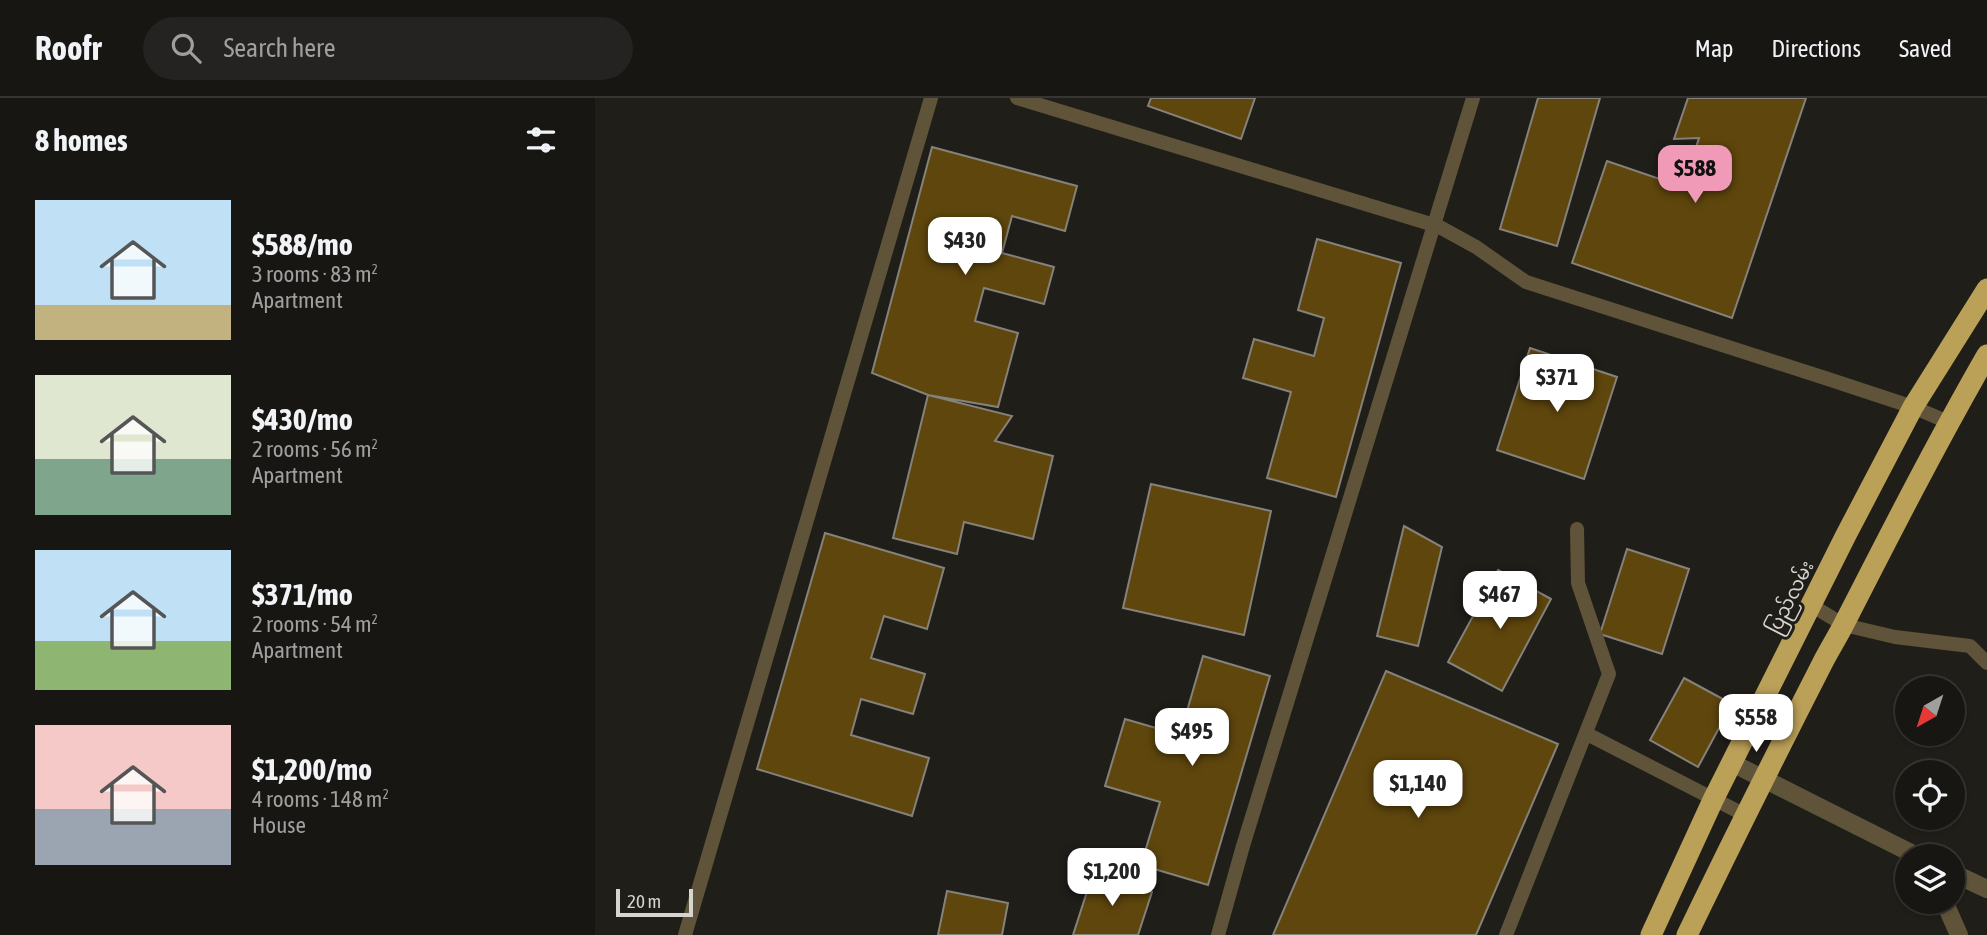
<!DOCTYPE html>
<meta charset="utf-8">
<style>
:root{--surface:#181613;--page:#252321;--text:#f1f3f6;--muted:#9f9fa0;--line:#363533;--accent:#f09ab7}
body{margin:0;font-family:"Asap Condensed","Noto Sans Myanmar",sans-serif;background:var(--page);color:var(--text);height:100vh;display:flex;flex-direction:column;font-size:26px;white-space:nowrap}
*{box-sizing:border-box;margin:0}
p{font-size:23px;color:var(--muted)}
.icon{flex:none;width:38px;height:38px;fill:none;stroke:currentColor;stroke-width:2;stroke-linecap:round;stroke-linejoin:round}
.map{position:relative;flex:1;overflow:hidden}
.side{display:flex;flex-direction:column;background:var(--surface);width:595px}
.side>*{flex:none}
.needle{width:46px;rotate:219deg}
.buttons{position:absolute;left:1300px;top:578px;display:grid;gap:14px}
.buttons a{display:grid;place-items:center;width:70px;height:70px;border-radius:50%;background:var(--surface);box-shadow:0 2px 5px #0004,0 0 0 2px var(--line);font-size:35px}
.scale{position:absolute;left:21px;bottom:18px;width:77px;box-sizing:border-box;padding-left:7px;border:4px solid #d7d5d2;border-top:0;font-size:19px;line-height:24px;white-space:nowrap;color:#d7d5d2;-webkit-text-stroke:5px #201e19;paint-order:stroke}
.price{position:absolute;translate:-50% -60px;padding:0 16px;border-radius:14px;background:#fff;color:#222;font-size:23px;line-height:46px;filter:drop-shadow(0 2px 4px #0008)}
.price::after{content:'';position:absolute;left:50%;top:42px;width:21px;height:16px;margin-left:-10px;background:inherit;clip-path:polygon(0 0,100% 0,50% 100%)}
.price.current{background:var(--accent);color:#111}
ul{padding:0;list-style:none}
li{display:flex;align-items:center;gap:21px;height:175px;padding:0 35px}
li span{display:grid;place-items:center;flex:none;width:196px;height:140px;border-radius:0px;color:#555}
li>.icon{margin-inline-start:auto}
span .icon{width:84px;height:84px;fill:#fffc;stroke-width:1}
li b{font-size:30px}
h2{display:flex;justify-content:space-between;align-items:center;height:84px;padding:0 35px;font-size:30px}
header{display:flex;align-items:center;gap:42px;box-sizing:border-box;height:98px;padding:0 35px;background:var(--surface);border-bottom:2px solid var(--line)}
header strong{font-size:33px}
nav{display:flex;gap:38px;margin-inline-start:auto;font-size:24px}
.search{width:490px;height:63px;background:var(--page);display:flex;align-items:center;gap:18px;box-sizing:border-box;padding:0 24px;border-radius:38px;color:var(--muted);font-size:26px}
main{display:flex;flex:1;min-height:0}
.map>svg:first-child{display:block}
.building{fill:#5f460d;stroke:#85827c;stroke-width:2}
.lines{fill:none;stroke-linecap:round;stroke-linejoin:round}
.lane{stroke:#5f5439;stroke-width:14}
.street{stroke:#5f5439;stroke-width:18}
.highway{stroke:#bba058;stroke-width:21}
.labels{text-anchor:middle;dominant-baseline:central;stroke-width:6;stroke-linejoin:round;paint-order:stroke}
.street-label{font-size:19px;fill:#d7d5d2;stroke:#201e19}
</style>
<header>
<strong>Roofr</strong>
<div class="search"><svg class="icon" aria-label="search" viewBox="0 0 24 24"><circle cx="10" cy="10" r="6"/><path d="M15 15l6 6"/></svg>Search here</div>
<nav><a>Map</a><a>Directions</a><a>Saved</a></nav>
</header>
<main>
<section class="side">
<h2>8 homes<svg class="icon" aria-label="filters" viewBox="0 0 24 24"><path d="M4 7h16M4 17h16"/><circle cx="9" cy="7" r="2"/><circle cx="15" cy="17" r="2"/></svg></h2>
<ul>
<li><span style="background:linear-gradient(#bfe0f5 75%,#c2b280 0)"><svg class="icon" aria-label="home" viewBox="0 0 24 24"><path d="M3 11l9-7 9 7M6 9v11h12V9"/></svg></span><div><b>$588/mo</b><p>3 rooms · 83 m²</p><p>Apartment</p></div></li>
<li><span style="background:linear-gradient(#dfe7d0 60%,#7fa58c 0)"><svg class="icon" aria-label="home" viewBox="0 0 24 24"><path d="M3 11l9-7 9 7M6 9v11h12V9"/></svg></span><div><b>$430/mo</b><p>2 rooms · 56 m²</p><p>Apartment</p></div></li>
<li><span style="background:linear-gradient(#bfe0f5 65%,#8fb573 0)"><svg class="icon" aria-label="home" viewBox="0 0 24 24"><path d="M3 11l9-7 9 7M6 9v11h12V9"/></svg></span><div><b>$371/mo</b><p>2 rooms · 54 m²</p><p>Apartment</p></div></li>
<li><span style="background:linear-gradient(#f6c9c9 60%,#9aa5b1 0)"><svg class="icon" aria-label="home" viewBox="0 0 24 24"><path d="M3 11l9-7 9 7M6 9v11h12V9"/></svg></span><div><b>$1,200/mo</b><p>4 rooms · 148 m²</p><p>House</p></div></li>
</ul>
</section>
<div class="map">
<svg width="1392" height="837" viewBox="0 0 1392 837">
<rect width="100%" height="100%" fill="#201e19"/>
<!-- building -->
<path class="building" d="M 556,0 L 660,0 L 646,41 L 553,8 Z
M 943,0 L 1005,0 L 962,148 L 905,131 Z
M 1093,0 L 1211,0 L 1137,220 L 977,165 L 1012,63 L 1088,89 L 1104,40 L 1079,41 Z
M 337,49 L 482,88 L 470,133 L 417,118 L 407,155 L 459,169 L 449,206 L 389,190 L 380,223 L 423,235 L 403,309 L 333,297 L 277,275 Z
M 722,141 L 806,165 L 741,399 L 672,380 L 696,294 L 648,280 L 659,241 L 719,258 L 729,220 L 703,212 Z
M 935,250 L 1022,279 L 989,381 L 902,352 Z
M 333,297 L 417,318 L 400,343 L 458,358 L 438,441 L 369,424 L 362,456 L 298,440 Z
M 556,386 L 676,413 L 649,537 L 528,510 Z
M 809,428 L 847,449 L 823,548 L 782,538 Z
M 230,435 L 349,470 L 332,531 L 289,518 L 276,560 L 330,576 L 318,616 L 266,601 L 256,637 L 334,660 L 317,718 L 162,671 Z
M 1032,451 L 1094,471 L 1067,556 L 1005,536 Z
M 903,472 L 956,501 L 907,593 L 853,564 Z
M 608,558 L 675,578 L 613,787 L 546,767 L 565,704 L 510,688 L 530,621 L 585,637 Z
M 791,573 L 963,646 L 881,837 L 678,837 Z
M 1089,580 L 1137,606 L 1103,669 L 1055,642 Z
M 498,775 L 557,794 L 543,837 L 478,837 Z
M 352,793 L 413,805 L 407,837 L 343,837 Z"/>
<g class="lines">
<!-- lane -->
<path class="lane" d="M 422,0 L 839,127
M 841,127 L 881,149 L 931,184 L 1233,281 L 1318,309 L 1353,324
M 1216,507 L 1249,527 L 1300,539 L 1375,548 L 1392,565
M 992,636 L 1150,717
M 90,837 L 336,0
M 623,837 L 648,748 L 878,0
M 911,837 L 1014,576 L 983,485 L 982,431"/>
<!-- street -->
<path class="street" d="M 1137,665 L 1322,758
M 1358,775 L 1392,791
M 1349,803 L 1364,837"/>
<!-- highway -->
<path class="highway" d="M 1056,837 L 1118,702 L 1251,437 L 1318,309 L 1392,191
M 1092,837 C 1136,746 1181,656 1227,566 C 1234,552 1243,538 1250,524 C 1296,434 1342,344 1392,257"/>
</g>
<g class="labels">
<!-- street labels -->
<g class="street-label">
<text transform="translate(1195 499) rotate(-63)">ပြည်လမ်း</text>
</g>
</g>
</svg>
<div class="buttons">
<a><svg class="needle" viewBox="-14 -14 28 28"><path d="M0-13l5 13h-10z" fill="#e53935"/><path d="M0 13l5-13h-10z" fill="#9f9fa0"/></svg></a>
<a><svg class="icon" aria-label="locate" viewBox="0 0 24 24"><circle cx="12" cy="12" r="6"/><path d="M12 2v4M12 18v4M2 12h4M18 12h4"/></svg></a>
<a><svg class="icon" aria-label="layers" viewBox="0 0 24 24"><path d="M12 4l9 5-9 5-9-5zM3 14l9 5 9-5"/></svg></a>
</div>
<div class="scale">20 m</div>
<b class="price current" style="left:1100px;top:107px">$588</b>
<b class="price" style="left:370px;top:179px">$430</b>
<b class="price" style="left:962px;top:316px">$371</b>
<b class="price" style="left:905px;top:533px">$467</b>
<b class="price" style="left:1161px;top:656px">$558</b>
<b class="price" style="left:597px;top:670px">$495</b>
<b class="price" style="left:823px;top:722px">$1,140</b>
<b class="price" style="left:517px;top:810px">$1,200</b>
</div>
</main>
